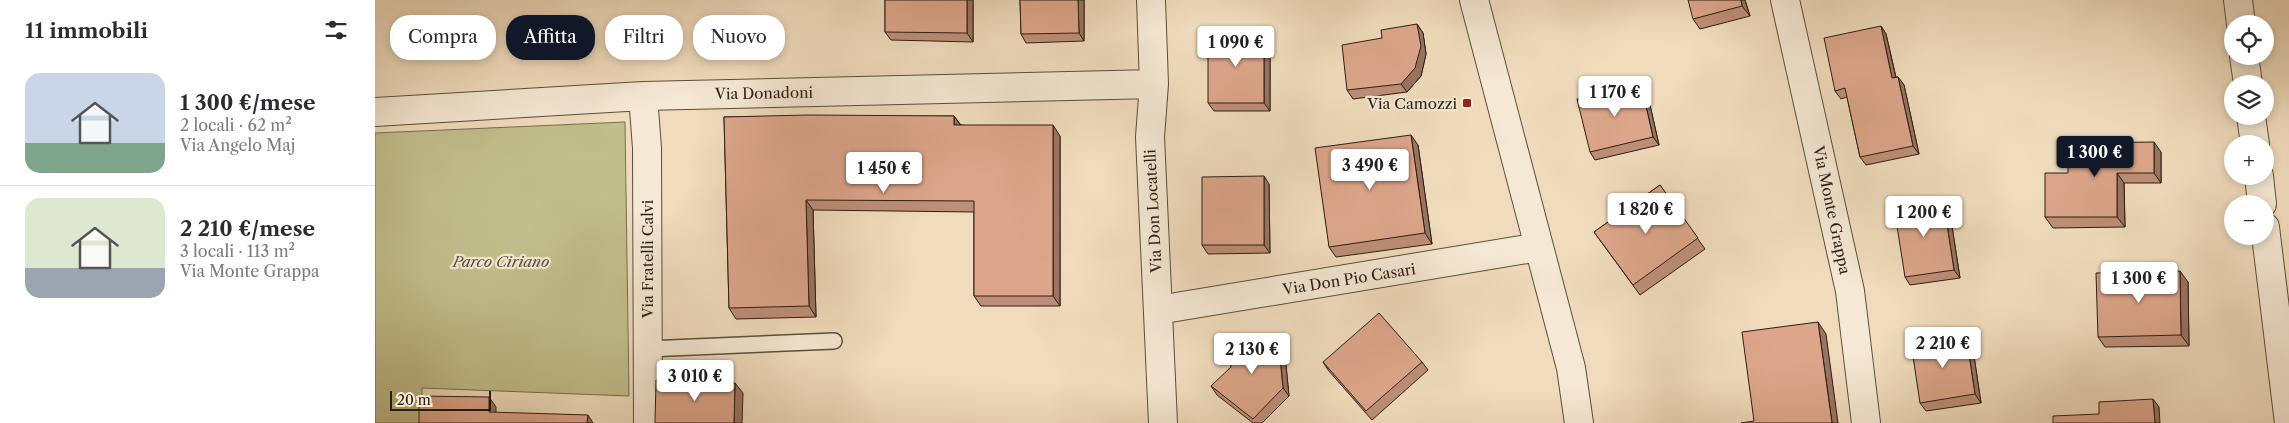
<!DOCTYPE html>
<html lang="it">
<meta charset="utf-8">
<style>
:root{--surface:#fff;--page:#f7f7f7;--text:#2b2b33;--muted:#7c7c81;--line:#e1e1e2;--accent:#111827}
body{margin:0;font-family:"Libre Caslon Text",serif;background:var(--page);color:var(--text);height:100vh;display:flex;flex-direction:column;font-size:19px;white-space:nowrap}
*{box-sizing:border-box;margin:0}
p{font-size:16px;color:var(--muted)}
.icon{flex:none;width:28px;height:28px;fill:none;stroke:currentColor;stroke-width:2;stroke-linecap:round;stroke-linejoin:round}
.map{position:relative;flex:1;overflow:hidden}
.sheet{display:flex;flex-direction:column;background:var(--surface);width:375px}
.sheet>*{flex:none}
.hud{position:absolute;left:15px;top:15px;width:475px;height:45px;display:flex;gap:10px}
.fabs{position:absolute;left:1849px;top:15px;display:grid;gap:10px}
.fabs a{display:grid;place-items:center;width:50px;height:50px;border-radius:50%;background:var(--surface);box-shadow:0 2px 8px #0003;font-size:25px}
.scale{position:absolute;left:15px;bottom:12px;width:101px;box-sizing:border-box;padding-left:5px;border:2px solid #2b1d14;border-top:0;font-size:14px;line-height:18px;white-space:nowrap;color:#2b1d14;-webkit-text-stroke:4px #f5e8d4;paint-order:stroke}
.price{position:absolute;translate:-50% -42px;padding:0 11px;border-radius:5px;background:#fff;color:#222;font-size:16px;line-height:32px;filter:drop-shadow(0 1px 2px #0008)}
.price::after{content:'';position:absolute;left:50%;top:30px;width:15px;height:11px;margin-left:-8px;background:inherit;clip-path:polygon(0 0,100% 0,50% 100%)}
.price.active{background:var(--accent);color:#fff}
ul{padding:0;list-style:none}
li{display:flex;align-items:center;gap:15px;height:125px;padding:0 25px}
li+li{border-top:1px solid var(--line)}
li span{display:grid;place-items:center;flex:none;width:140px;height:100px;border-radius:15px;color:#555}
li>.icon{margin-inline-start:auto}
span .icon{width:60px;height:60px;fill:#fffc;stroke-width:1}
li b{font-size:21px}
h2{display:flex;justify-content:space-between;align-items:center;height:60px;padding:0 25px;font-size:21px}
.pill{padding:0 18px;border-radius:20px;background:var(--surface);box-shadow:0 2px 8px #0003;font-size:18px;line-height:45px}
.pill.active{background:var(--accent);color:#fff}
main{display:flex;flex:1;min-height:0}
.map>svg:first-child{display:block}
.green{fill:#c1be8c;stroke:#766e50}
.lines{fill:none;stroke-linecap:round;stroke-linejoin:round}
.lane-casing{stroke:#5c4d3e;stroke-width:18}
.street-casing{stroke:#5c4d3e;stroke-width:30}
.lane{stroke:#f5e8d4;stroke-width:15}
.street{stroke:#f5e8d4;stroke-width:28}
.wall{fill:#be8f78;stroke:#2b1d14}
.shaded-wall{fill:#9b7461;stroke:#2b1d14}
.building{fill:#dda68b;stroke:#2b1d14}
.poi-dot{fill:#8f2418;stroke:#f5e8d4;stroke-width:2}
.labels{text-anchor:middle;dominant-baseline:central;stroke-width:4.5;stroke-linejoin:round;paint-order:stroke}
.street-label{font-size:15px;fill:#2b1d14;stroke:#f5e8d4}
.poi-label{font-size:15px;fill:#2b1d14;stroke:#f5e8d4;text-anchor:end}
.park-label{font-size:15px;font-style:italic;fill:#584d38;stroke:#f5e8d4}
</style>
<main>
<section class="sheet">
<h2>11 immobili<svg class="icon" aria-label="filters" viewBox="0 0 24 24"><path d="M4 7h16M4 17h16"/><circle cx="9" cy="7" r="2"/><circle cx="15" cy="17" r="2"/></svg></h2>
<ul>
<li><span style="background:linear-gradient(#c9d6e8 70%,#7fa58c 0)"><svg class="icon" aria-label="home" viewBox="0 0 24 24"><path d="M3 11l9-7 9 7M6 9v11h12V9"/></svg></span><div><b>1 300 €/mese</b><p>2 locali · 62 m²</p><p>Via Angelo Maj</p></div></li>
<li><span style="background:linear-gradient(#dfe7d0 70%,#9aa5b1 0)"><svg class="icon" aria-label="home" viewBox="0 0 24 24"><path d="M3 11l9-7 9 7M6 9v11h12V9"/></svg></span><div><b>2 210 €/mese</b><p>3 locali · 113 m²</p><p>Via Monte Grappa</p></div></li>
</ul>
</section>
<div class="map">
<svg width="1914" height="423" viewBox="0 0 1914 423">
<rect width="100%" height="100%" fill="#f0dcbd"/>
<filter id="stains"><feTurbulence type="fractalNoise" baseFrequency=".004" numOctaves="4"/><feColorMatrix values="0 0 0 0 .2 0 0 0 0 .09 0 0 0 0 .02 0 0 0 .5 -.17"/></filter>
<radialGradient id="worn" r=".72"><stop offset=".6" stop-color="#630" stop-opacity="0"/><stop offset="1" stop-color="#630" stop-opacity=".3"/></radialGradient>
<!-- green -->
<path class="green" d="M 250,122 L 254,396 L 47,388 L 47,423 L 0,423 L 0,133 Z"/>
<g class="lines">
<!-- lane casing -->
<g class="lane-casing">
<path id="lane" d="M 272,349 L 459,341"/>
</g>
<!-- street casing -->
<g class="street-casing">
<path id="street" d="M 776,0 L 779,84 L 775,137 L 788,423
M 1099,0 L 1196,368 L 1204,423
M 1410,0 L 1475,291 L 1491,423
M 1863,0 L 1866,24
M 1869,56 L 1873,84
M 268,96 L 272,148 L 273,423
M 0,112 L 268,96 L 779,84
M 1876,116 L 1880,144
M 1884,176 L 1887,204
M 1890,227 L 1914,423
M 783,310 L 1164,247"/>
</g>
<!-- lane -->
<use href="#lane" class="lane"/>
<!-- street -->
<use href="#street" class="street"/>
</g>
<!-- wall -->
<path class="wall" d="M 510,0 L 598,0 L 598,42 L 516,40 L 510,32 Z
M 645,0 L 709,0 L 709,41 L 651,43 L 646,34 Z
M 1370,0 L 1375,16 L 1325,29 L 1318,19 Z
M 1042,24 L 1048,33 L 1051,54 L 1046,76 L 1032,92 L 978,99 L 972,90 Z
M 1506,26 L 1511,34 L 1521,77 L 1523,77 L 1529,85 L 1544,154 L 1491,165 L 1485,157 L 1472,97 L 1466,99 L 1460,91 Z
M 895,43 L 895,111 L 839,111 L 833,103 Z
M 1266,84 L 1272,92 L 1284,145 L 1220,160 L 1215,152 Z
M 579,116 L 586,125 L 685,136 L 685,306 L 606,306 L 599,296 L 599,212 L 438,210 L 441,317 L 361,319 L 354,308 L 349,117 Z
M 1043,145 L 1057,244 L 961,257 L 954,247 Z
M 1786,152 L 1786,183 L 1749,183 L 1750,227 L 1678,228 L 1670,217 L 1693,173 Z
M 894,184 L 895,253 L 833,254 L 827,245 Z
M 1285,185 L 1330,249 L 1265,295 L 1219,232 Z
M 1568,199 L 1574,207 L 1585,278 L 1535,285 L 1530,277 Z
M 1813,282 L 1814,346 L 1730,347 L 1723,337 Z
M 1597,343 L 1606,403 L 1551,411 L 1545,403 Z
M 909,345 L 914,396 L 887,423 L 878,423 L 842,395 L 836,386 Z
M 948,362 L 1047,362 L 1053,370 L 997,420 L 953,370 Z"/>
<!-- shaded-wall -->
<path class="shaded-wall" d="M 592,0 L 598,0 L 598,42 L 592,33 Z
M 703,0 L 709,0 L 709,41 L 704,33 Z
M 1366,0 L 1370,0 L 1375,16 L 1367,6 Z
M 1042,24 L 1048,33 L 1051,54 L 1046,76 L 1032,92 L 1026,84 Z
M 1506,26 L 1511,34 L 1523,87 L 1517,78 Z
M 889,34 L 895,43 L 895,111 L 889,103 Z
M 1523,77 L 1529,85 L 1544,154 L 1538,146 Z
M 1266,84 L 1272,92 L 1284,145 L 1278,137 Z
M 579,116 L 586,126 L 579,125 Z
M 678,125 L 685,136 L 685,306 L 678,296 Z
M 1036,135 L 1043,145 L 1057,244 L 1050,233 Z
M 1779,142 L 1786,152 L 1786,183 L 1779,173 Z
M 1742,173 L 1749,183 L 1750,227 L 1742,217 Z
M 889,176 L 894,184 L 895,253 L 889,245 Z
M 1568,199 L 1574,207 L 1585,278 L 1579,270 Z
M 431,200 L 438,210 L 441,317 L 434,306 Z
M 1805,271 L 1813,282 L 1814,346 L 1806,335 Z
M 1443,322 L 1451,334 L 1463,423 L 1457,423 Z
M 1591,335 L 1597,343 L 1606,403 L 1600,394 Z
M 903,337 L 909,345 L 914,396 L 908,388 Z
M 360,383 L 368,393 L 367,423 L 359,423 Z
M 114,397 L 121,407 L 121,421 L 114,412 Z
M 1778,399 L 1784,407 L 1785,423 L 1780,423 Z
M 213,415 L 218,423 L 212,423 Z"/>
<!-- building -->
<path class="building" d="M 510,0 L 592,0 L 592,33 L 510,32 Z
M 645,0 L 703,0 L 704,33 L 646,34 Z
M 1313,0 L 1366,0 L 1367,6 L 1318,19 Z
M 1042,24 L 1046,46 L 1040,68 L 1026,84 L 972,90 L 967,45 L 1007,38 L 1006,30 Z
M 1506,26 L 1517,78 L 1523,77 L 1538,146 L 1485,157 L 1470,88 L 1460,91 L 1449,38 Z
M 833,34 L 889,34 L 889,103 L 833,103 Z
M 1266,84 L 1278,137 L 1215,152 L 1202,99 Z
M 433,115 L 579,116 L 579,125 L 678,125 L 678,296 L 599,296 L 599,201 L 431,200 L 434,306 L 354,308 L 349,117 Z
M 1036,135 L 1050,233 L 954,247 L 940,148 Z
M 1779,142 L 1779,173 L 1742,173 L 1742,217 L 1670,217 L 1670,173 L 1693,173 L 1693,143 Z
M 889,176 L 889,245 L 827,245 L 827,177 Z
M 1285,185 L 1323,238 L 1258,285 L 1219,232 Z
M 1568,199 L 1579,270 L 1530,277 L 1519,207 Z
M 1805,271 L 1806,335 L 1723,337 L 1721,273 Z
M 1004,313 L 1047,362 L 991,411 L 948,362 Z
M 1443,322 L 1457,423 L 1366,423 L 1379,421 L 1367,332 Z
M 1591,335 L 1600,394 L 1545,403 L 1536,343 Z
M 903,337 L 908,388 L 878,419 L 836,386 L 856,367 L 855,342 Z
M 281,380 L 360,383 L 359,423 L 280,423 Z
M 44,396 L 114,397 L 114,412 L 213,415 L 212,423 L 44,423 Z
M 1778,399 L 1780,423 L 1678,423 L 1678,416 L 1724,414 L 1724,402 Z"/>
<!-- markers -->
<rect class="poi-dot" x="1087" y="98" width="10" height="10" rx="2.5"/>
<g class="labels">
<!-- street labels -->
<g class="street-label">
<text transform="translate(389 93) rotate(-1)">Via Donadoni</text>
<text transform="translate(1457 210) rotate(78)">Via Monte Grappa</text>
<text transform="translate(778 211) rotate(-93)">Via Don Locatelli</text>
<text transform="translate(272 259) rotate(-90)">Via Fratelli Calvi</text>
<text transform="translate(974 279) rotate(-9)">Via Don Pio Casari</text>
</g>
<!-- poi labels -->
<g class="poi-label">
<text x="1082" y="103">Via Camozzi</text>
</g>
<!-- park labels -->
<g class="park-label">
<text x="126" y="261">Parco Ciriano</text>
</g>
</g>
<rect width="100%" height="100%" filter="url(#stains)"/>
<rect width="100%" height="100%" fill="url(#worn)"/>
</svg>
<div class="fabs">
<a><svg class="icon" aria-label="locate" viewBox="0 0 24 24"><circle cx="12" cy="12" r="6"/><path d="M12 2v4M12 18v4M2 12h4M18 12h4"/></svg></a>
<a><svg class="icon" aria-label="layers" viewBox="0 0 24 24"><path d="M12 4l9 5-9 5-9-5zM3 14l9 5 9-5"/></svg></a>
<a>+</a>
<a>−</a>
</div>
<div class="scale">20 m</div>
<b class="price" style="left:861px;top:68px">1 090 €</b>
<b class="price" style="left:1240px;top:118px">1 170 €</b>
<b class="price active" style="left:1720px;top:178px">1 300 €</b>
<b class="price" style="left:995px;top:191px">3 490 €</b>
<b class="price" style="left:509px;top:194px">1 450 €</b>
<b class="price" style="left:1271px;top:235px">1 820 €</b>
<b class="price" style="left:1549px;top:238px">1 200 €</b>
<b class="price" style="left:1764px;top:304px">1 300 €</b>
<b class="price" style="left:1568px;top:369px">2 210 €</b>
<b class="price" style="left:877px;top:375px">2 130 €</b>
<b class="price" style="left:320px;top:402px">3 010 €</b>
<div class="hud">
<a class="pill">Compra</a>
<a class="pill active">Affitta</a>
<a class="pill">Filtri</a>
<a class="pill">Nuovo</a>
</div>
</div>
</main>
